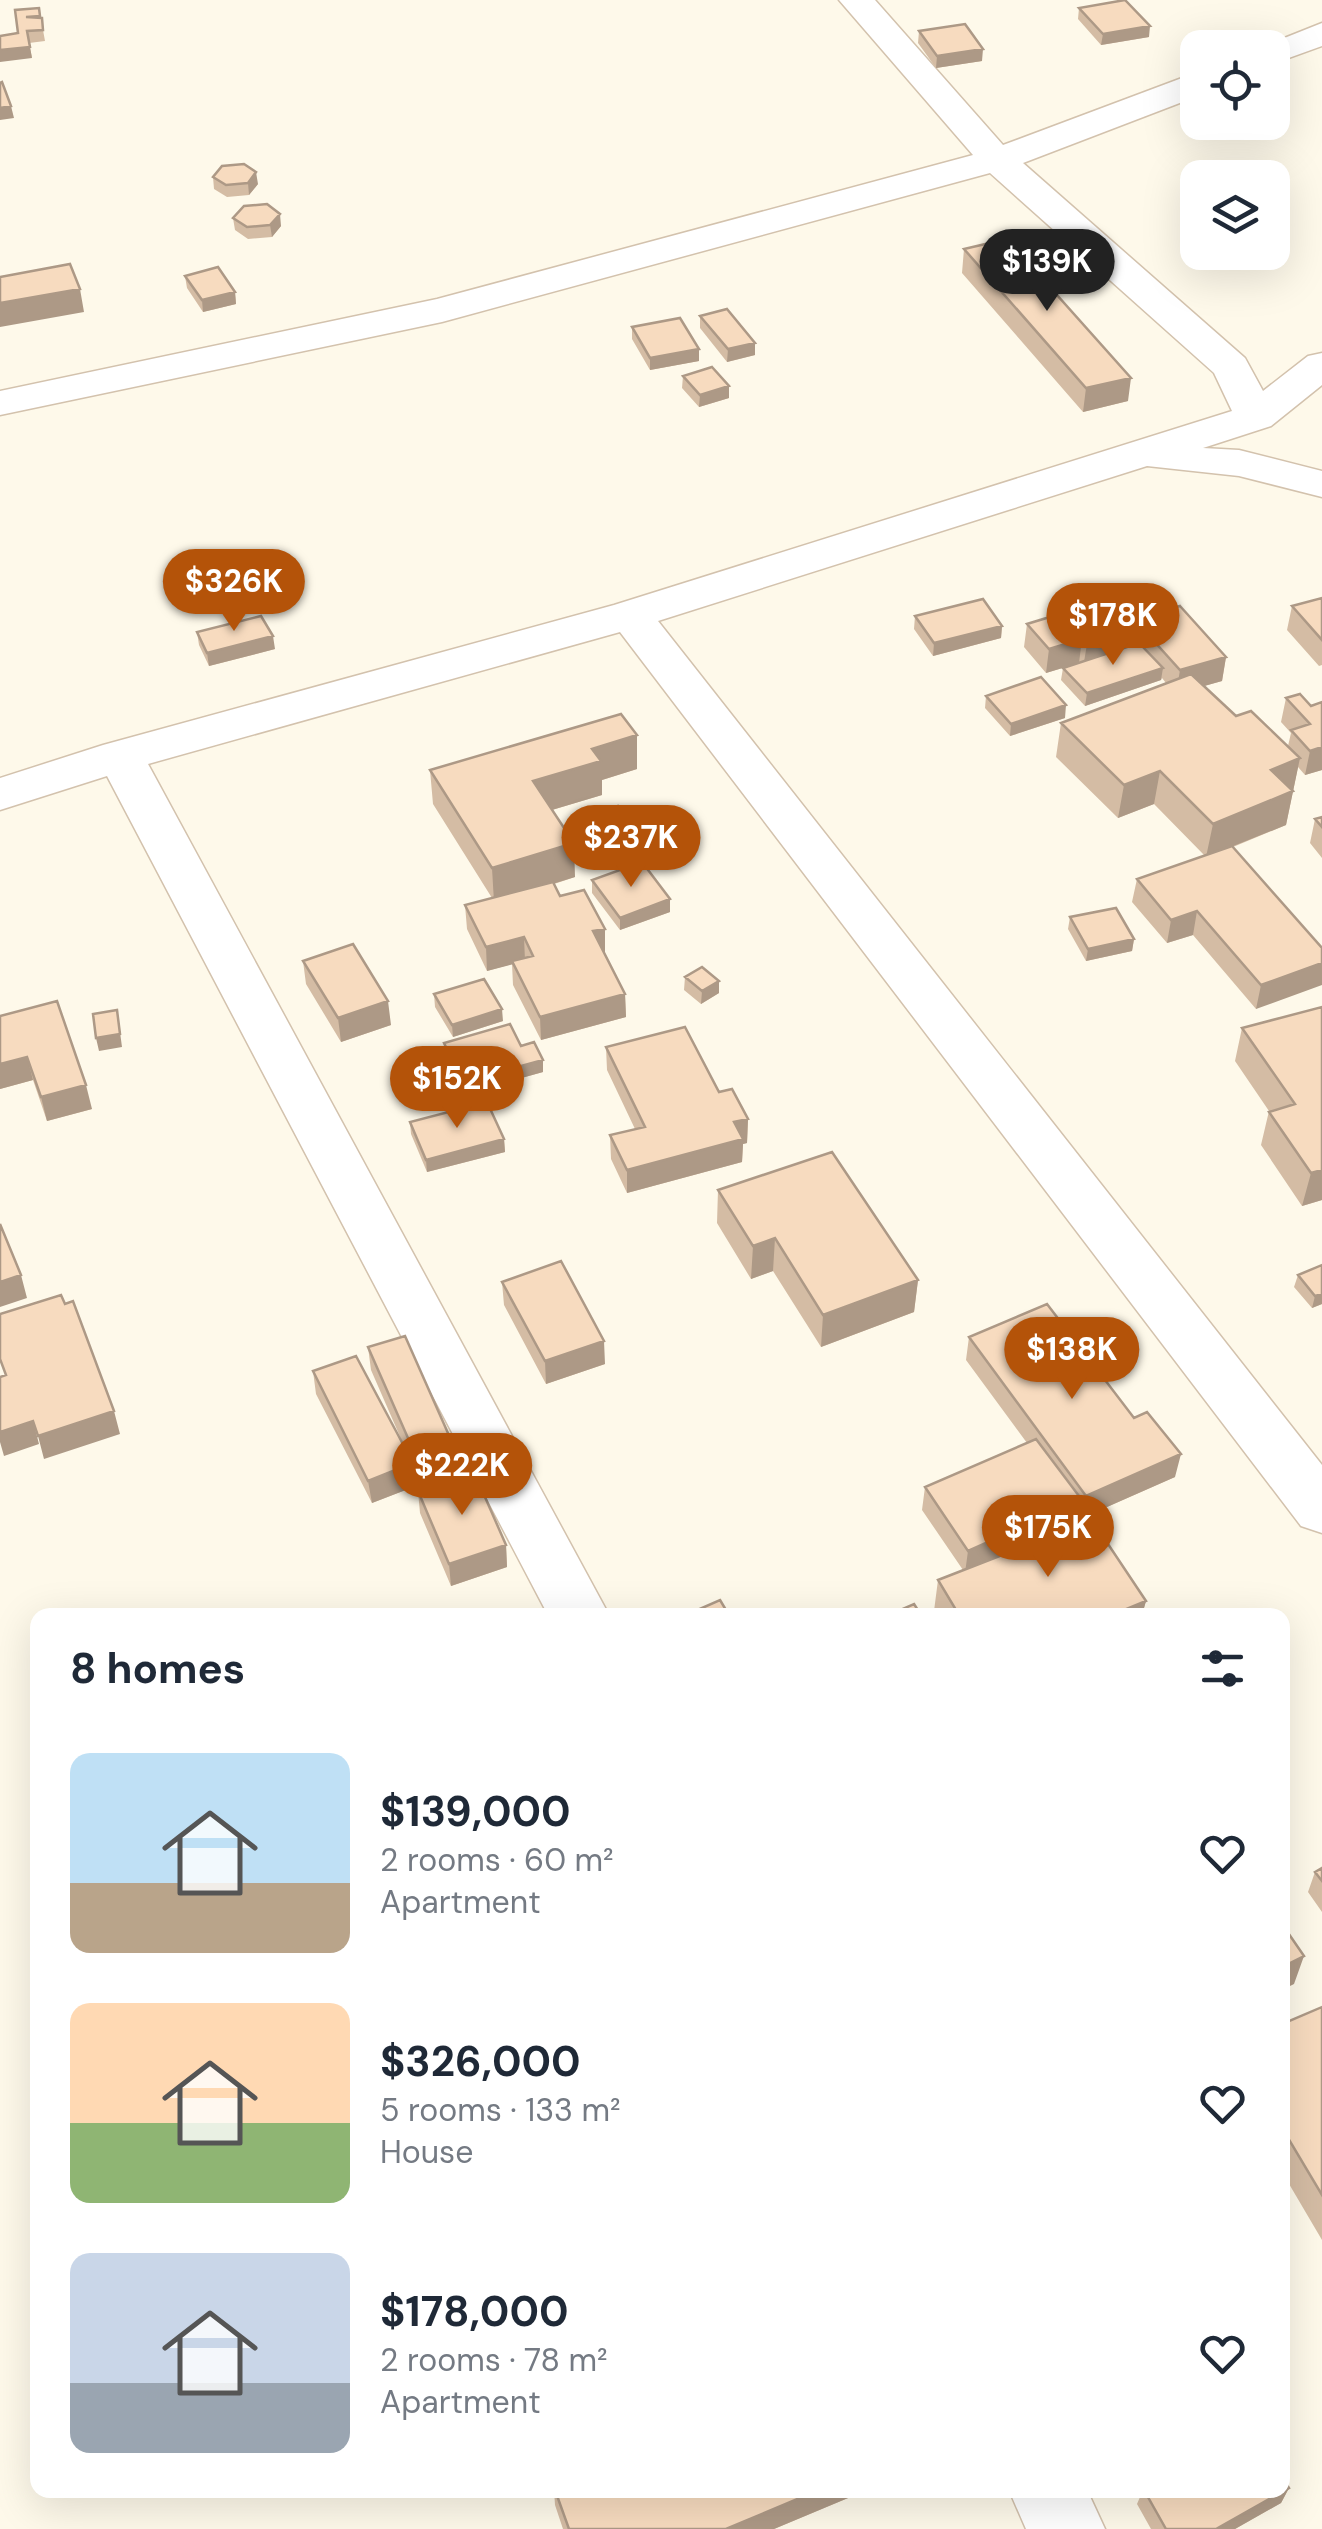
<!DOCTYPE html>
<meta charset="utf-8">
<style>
:root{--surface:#fff;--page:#f2f2f3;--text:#1f2937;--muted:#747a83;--accent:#b45309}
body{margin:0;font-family:"DM Sans",sans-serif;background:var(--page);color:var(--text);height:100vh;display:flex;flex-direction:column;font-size:38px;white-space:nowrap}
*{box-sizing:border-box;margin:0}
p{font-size:32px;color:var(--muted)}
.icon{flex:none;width:55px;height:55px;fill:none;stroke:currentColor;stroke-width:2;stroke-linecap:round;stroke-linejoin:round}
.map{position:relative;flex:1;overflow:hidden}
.sheet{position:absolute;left:30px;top:1608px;width:1260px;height:890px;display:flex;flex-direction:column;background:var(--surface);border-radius:20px;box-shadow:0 10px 40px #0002}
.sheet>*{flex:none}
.fabs{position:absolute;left:1180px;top:30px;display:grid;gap:20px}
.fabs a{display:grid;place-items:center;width:110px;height:110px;border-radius:20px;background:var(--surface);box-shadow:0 10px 40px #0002;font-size:50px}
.price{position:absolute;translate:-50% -85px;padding:0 22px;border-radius:35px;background:var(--accent);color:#fff;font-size:32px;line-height:65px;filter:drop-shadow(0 2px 5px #0008)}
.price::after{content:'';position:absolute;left:50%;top:60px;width:30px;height:22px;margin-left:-15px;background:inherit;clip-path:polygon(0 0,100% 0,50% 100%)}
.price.active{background:#222;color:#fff}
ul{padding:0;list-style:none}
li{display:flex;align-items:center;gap:30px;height:250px;padding:0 40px}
li span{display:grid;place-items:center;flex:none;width:280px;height:200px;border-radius:20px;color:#555}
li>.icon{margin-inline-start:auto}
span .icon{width:120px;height:120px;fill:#fffc;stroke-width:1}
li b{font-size:42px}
h2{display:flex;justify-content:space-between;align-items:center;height:120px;padding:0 40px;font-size:42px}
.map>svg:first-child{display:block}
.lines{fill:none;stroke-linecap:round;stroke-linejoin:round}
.street-casing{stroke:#d3c2ad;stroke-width:3}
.street{fill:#fff;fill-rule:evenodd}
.wall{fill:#d4bca4}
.shaded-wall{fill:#ad9986}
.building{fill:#f7dbbf;stroke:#ad9986;stroke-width:2.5}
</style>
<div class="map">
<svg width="1322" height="2529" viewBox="0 0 1322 2529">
<rect width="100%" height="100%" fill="#fef9ea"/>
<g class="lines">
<!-- street casing -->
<g class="street-casing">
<path id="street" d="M 839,0 L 875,0 L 1003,145 L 1198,72 L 1198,96 L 1023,163 L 1245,358 L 1263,391 L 1308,356 L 1322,353 L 1322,385 L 1271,426 L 1203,448 L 1239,450 L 1322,471 L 1322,497 L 1239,476 L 1147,466 L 658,621 L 1322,1465 L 1322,1533 L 1301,1526 L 620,632 L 148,764 L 609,1615 L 548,1615 L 107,776 L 0,810 L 0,778 L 103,745 L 614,605 L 1232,411 L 1214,373 L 990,173 L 442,322 L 0,415 L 0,391 L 437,299 L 973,155 Z
M 1322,23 L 1322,46 L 1272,64 L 1272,48 L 1259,48 Z
M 1009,2490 L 1087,2490 L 1105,2529 L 1026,2529 Z"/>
</g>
<!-- street -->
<use href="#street" class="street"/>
</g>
<!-- wall -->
<path class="wall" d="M 39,8 L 45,41 L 29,43 L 32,58 L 18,33 Z
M 1079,8 L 1149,37 L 1101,45 L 1078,19 Z
M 919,31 L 982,61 L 936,68 L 918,43 Z
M 213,177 L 258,184 L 249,195 L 227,197 L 214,189 Z
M 233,218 L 281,226 L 272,237 L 248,239 L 235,230 Z
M 964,249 L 1128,401 L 1083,412 L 962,273 Z
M 185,276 L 235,292 L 236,304 L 203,312 L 187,288 Z
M 700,316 L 755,355 L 727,362 L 700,328 Z
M 632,327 L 699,349 L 699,361 L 650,370 L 632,339 Z
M 683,376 L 729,398 L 699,407 L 682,388 Z
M 1322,598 L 1322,665 L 1319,666 L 1287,630 L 1292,606 Z
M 915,616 L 1002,626 L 1001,638 L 933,656 L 914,629 Z
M 1134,619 L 1226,657 L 1222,681 L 1204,686 L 1236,716 L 1288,746 L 1291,733 L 1281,722 L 1286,698 L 1311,706 L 1322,702 L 1322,770 L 1305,775 L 1298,767 L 1286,825 L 1233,847 L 1322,948 L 1256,1009 L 1193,935 L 1167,943 L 1132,902 L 1137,879 L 1205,856 L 1154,804 L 1118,818 L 1056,757 L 1061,723 L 1166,683 L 1162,678 L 1161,680 L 1085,706 L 1061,680 L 1063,668 L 1079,663 L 1046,673 L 1024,647 L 1027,624 L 1134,622 Z
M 197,632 L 275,649 L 209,666 L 199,645 Z
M 986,696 L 1065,718 L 1010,736 L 985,708 Z
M 637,769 L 602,780 L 602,795 L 552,810 L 575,877 L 554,884 L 560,896 L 605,952 L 604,953 L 625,994 L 626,1017 L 541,1040 L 513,985 L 512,964 L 487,971 L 467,929 L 465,905 L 492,898 L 433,804 L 430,770 Z
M 1322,817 L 1322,858 L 1310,843 L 1315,819 Z
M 571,819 L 640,853 L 593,867 L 572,832 Z
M 592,880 L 670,899 L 670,912 L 620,930 L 592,893 Z
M 1070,917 L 1134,939 L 1132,951 L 1086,961 L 1068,929 Z
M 303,961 L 391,1025 L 341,1042 L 306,984 Z
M 685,977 L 719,981 L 719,993 L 701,1004 L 684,990 Z
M 434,994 L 503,1021 L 453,1037 L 435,1007 Z
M 1322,1007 L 1322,1200 L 1302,1206 L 1261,1145 L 1269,1111 L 1235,1061 L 1242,1028 Z
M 0,1016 L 92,1109 L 47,1121 L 33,1080 L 0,1089 Z
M 444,1043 L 521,1046 L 543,1072 L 464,1094 L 445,1055 Z
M 606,1047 L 719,1092 L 748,1119 L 747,1143 L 743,1144 L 742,1162 L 627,1193 L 611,1159 L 610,1135 L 635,1129 L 607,1070 Z
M 410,1122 L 504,1139 L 505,1152 L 427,1172 L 411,1134 Z
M 718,1190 L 918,1280 L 914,1312 L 821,1347 L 773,1271 L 751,1279 L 717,1223 Z
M 1322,1265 L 1322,1304 L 1312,1308 L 1294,1287 L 1298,1275 Z
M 502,1282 L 605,1364 L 546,1384 L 504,1305 Z
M 969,1337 L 1175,1477 L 1082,1518 L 1079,1515 L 1078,1522 L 1024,1546 L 1146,1601 L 1142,1615 L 937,1615 L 934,1611 L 938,1580 L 963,1570 L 922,1510 L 925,1487 L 1027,1443 L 966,1360 Z
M 368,1347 L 461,1476 L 506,1545 L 507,1567 L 451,1586 L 420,1513 L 418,1491 L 423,1489 L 413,1468 L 416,1486 L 372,1503 L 316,1394 L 313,1371 L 405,1448 L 371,1370 Z
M 1322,1868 L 1322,1912 L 1308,1892 L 1315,1872 Z
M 1322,2007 L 1322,2240 L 1282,2172 L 1282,2024 Z
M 1289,2488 L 1281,2503 L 1235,2529 L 1151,2529 L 1137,2504 L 1143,2490 L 1282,2490 Z
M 554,2490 L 860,2490 L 860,2493 L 774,2529 L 563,2529 L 555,2505 Z"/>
<!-- shaded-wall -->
<path class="shaded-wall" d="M 1150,26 L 1149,37 L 1101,45 L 1103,34 Z
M 30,47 L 32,58 L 0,62 L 0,50 Z
M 983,49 L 982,61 L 936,68 L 937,56 Z
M 11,106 L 14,118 L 0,120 L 0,108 Z
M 256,172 L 258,184 L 249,195 L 248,183 Z
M 280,214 L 281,226 L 272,237 L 270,225 Z
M 80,289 L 84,312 L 0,327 L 0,303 Z
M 235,292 L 236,304 L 203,312 L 202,300 Z
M 755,343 L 755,355 L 727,362 L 728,349 Z
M 699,349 L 699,361 L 650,370 L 650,358 Z
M 1131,378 L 1128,401 L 1083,412 L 1086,388 Z
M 729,386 L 729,398 L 699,407 L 700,395 Z
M 1002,626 L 1001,638 L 933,656 L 934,643 Z
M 1139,628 L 1135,652 L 1083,668 L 1087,644 Z
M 273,636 L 275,649 L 209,666 L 207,653 Z
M 1082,639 L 1079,663 L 1046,673 L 1049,649 Z
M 1226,657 L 1222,681 L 1176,694 L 1180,670 Z
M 1163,668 L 1161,680 L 1085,706 L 1087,693 Z
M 1066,705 L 1065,718 L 1010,736 L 1011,724 Z
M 637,735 L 637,769 L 602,780 L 602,795 L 535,815 L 533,781 L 592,749 Z
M 1322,747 L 1322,770 L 1305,775 L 1310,751 Z
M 1300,758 L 1286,825 L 1206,857 L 1213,824 L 1271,770 Z
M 1160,771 L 1154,804 L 1118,818 L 1124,785 Z
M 640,840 L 640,853 L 593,867 L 593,854 Z
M 574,843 L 575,877 L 494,902 L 492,868 Z
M 670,899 L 670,912 L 620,930 L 620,918 Z
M 1197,911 L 1193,935 L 1167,943 L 1171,920 Z
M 605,929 L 605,952 L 593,955 L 593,931 Z
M 524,937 L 525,961 L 487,971 L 486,947 Z
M 1134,939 L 1132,951 L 1086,961 L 1088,949 Z
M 1322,963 L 1322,985 L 1256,1009 L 1261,985 Z
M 719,981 L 719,993 L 701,1004 L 702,991 Z
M 625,994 L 626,1017 L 541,1040 L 540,1017 Z
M 388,1001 L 391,1025 L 341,1042 L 338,1018 Z
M 502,1009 L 503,1021 L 453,1037 L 452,1025 Z
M 117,1010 L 122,1047 L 99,1051 L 96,1038 Z
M 27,1057 L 33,1080 L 0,1089 L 0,1064 Z
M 543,1060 L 543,1072 L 464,1094 L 463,1082 Z
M 86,1085 L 92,1109 L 47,1121 L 41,1097 Z
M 748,1119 L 747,1143 L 743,1144 L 742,1162 L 627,1193 L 627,1170 L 734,1122 Z
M 504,1139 L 505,1152 L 427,1172 L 426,1160 Z
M 1322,1170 L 1322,1200 L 1302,1206 L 1311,1173 Z
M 775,1238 L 773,1271 L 751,1279 L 753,1246 Z
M 21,1275 L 27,1298 L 0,1307 L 0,1282 Z
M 918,1280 L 914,1312 L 821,1347 L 823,1315 Z
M 1322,1294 L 1322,1304 L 1312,1308 L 1315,1296 Z
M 604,1341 L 605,1364 L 546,1384 L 545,1361 Z
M 114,1411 L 120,1434 L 44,1459 L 38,1436 Z
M 33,1421 L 39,1444 L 4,1456 L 0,1442 L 0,1432 Z
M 1181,1454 L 1175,1477 L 1082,1518 L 1086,1496 Z
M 459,1458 L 461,1480 L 424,1492 L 422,1470 Z
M 413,1463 L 416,1486 L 372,1503 L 368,1481 Z
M 1082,1500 L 1078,1522 L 965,1573 L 968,1551 Z
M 506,1545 L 507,1567 L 451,1586 L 449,1564 Z
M 1146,1601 L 1142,1615 L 1112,1615 Z
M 1304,1956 L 1294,1984 L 1282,1990 L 1282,1967 Z
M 1289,2488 L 1281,2503 L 1235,2529 L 1216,2529 Z
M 819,2490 L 860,2490 L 860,2493 L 774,2529 L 726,2529 Z"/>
<!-- building -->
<path class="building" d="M 1125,0 L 1150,26 L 1103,34 L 1079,8 Z
M 39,8 L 40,16 L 26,17 L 42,18 L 43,30 L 27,31 L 30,47 L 0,50 L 0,36 L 18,33 L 15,10 Z
M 965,24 L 983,49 L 937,56 L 919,31 Z
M 2,82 L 11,106 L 0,108 L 0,83 Z
M 244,164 L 256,172 L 248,183 L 226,185 L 213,177 L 222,166 Z
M 267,204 L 280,214 L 270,225 L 247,227 L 233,218 L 244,206 Z
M 1007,239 L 1131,378 L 1086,388 L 964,249 Z
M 70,264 L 80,289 L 0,303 L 0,277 Z
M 218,267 L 235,292 L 202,300 L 185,276 Z
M 727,309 L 755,343 L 728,349 L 700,316 Z
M 680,318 L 699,349 L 650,358 L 632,327 Z
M 712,367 L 729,386 L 700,395 L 683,376 Z
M 1112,598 L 1139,628 L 1087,644 L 1082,639 L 1049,649 L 1027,624 Z
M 1322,598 L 1322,640 L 1292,606 Z
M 983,599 L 1002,626 L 934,643 L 915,616 Z
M 1180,606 L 1226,657 L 1180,670 L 1134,619 Z
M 261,616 L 273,636 L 207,653 L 197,632 Z
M 1139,643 L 1163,668 L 1087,693 L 1063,668 Z
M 1191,674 L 1236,716 L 1251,711 L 1300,758 L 1271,770 L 1293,791 L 1213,824 L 1160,771 L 1124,785 L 1061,723 Z
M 1041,677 L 1066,705 L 1011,724 L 986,696 Z
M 1300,694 L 1311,706 L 1322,702 L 1322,747 L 1310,751 L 1291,730 L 1310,724 L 1286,698 Z
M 621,714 L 637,735 L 592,749 L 601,761 L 533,781 L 574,843 L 492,868 L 430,770 Z
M 618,806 L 640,840 L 593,854 L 571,819 Z
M 1322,817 L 1322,827 L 1315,819 Z
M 1232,846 L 1322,948 L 1322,963 L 1261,985 L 1197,911 L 1171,920 L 1137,879 Z
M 642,862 L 670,899 L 620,918 L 592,880 Z
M 553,882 L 560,896 L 584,890 L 605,929 L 593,931 L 625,994 L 540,1017 L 512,961 L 533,956 L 524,937 L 486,947 L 465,905 Z
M 1116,908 L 1134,939 L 1088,949 L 1070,917 Z
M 353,944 L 388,1001 L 338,1018 L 303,961 Z
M 702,967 L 719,981 L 702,991 L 685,977 Z
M 484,979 L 502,1009 L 452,1025 L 434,994 Z
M 57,1001 L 86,1085 L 41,1097 L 27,1057 L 0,1064 L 0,1016 Z
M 1322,1007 L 1322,1170 L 1311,1173 L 1269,1112 L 1295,1104 L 1242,1028 Z
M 117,1010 L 120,1034 L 96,1038 L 93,1014 Z
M 510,1024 L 521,1046 L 534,1042 L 543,1060 L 463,1082 L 444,1043 Z
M 685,1027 L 719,1092 L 732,1089 L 748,1119 L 734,1122 L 743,1139 L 627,1170 L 610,1135 L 645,1127 L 606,1047 Z
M 487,1102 L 504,1139 L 426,1160 L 410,1122 Z
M 832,1152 L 918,1280 L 823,1315 L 775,1238 L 753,1246 L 718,1190 Z
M 0,1224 L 21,1275 L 0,1282 Z
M 561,1261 L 604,1341 L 545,1361 L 502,1282 Z
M 1322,1265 L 1322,1294 L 1315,1296 L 1298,1275 Z
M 61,1295 L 65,1304 L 73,1301 L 114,1411 L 38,1436 L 33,1421 L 0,1432 L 0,1377 L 6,1375 L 0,1359 L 0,1314 Z
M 1047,1304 L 1134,1418 L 1147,1412 L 1181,1454 L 1086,1496 L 969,1337 Z
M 405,1336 L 459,1458 L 422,1470 L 368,1347 Z
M 356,1356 L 413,1463 L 368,1481 L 313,1371 Z
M 1036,1439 L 1082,1500 L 968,1551 L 925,1487 Z
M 474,1472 L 506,1545 L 449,1564 L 418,1491 Z
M 1092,1520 L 1146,1601 L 1112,1615 L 959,1615 L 938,1580 Z
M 720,1600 L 729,1615 L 686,1615 Z
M 914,1604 L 921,1615 L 889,1615 Z
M 1322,1868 L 1322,1881 L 1315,1872 Z
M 1282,1924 L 1304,1956 L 1282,1967 Z
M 1322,2007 L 1322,2195 L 1282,2128 L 1282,2024 Z
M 1282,2477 L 1289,2488 L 1216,2529 L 1166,2529 L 1144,2490 L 1282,2490 Z
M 555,2490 L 819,2490 L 726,2529 L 569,2529 Z"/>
</svg>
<div class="fabs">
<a><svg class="icon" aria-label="locate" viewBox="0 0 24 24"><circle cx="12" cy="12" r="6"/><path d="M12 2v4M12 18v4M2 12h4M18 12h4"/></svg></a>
<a><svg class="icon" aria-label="layers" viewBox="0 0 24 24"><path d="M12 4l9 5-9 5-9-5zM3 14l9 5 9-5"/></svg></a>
</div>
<b class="price active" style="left:1047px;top:314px">$139K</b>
<b class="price" style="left:234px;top:634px">$326K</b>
<b class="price" style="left:1113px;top:668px">$178K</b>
<b class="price" style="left:631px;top:890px">$237K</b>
<b class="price" style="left:457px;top:1131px">$152K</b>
<b class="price" style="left:1072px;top:1402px">$138K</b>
<b class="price" style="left:462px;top:1518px">$222K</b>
<b class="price" style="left:1048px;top:1580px">$175K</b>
<section class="sheet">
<h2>8 homes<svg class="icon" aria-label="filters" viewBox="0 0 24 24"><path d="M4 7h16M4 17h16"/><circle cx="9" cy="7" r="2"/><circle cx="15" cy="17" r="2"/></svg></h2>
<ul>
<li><span style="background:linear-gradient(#bfe0f5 65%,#b9a48a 0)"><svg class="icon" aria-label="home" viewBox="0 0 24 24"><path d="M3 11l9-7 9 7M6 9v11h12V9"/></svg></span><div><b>$139,000</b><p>2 rooms · 60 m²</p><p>Apartment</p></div><svg class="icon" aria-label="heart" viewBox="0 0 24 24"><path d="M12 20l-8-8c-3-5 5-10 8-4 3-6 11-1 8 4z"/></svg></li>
<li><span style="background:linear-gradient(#ffd9b3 60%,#8fb573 0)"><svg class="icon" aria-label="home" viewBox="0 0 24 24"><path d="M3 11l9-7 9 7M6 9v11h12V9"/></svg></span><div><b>$326,000</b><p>5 rooms · 133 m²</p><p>House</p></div><svg class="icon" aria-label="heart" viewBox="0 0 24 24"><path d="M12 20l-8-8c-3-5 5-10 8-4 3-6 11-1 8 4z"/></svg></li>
<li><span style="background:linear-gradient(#c9d6e8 65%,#9aa5b1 0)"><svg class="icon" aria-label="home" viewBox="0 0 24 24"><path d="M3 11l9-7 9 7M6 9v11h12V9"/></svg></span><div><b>$178,000</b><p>2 rooms · 78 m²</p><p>Apartment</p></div><svg class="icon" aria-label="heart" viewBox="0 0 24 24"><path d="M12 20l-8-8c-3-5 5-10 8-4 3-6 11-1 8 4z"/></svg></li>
</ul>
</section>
</div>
